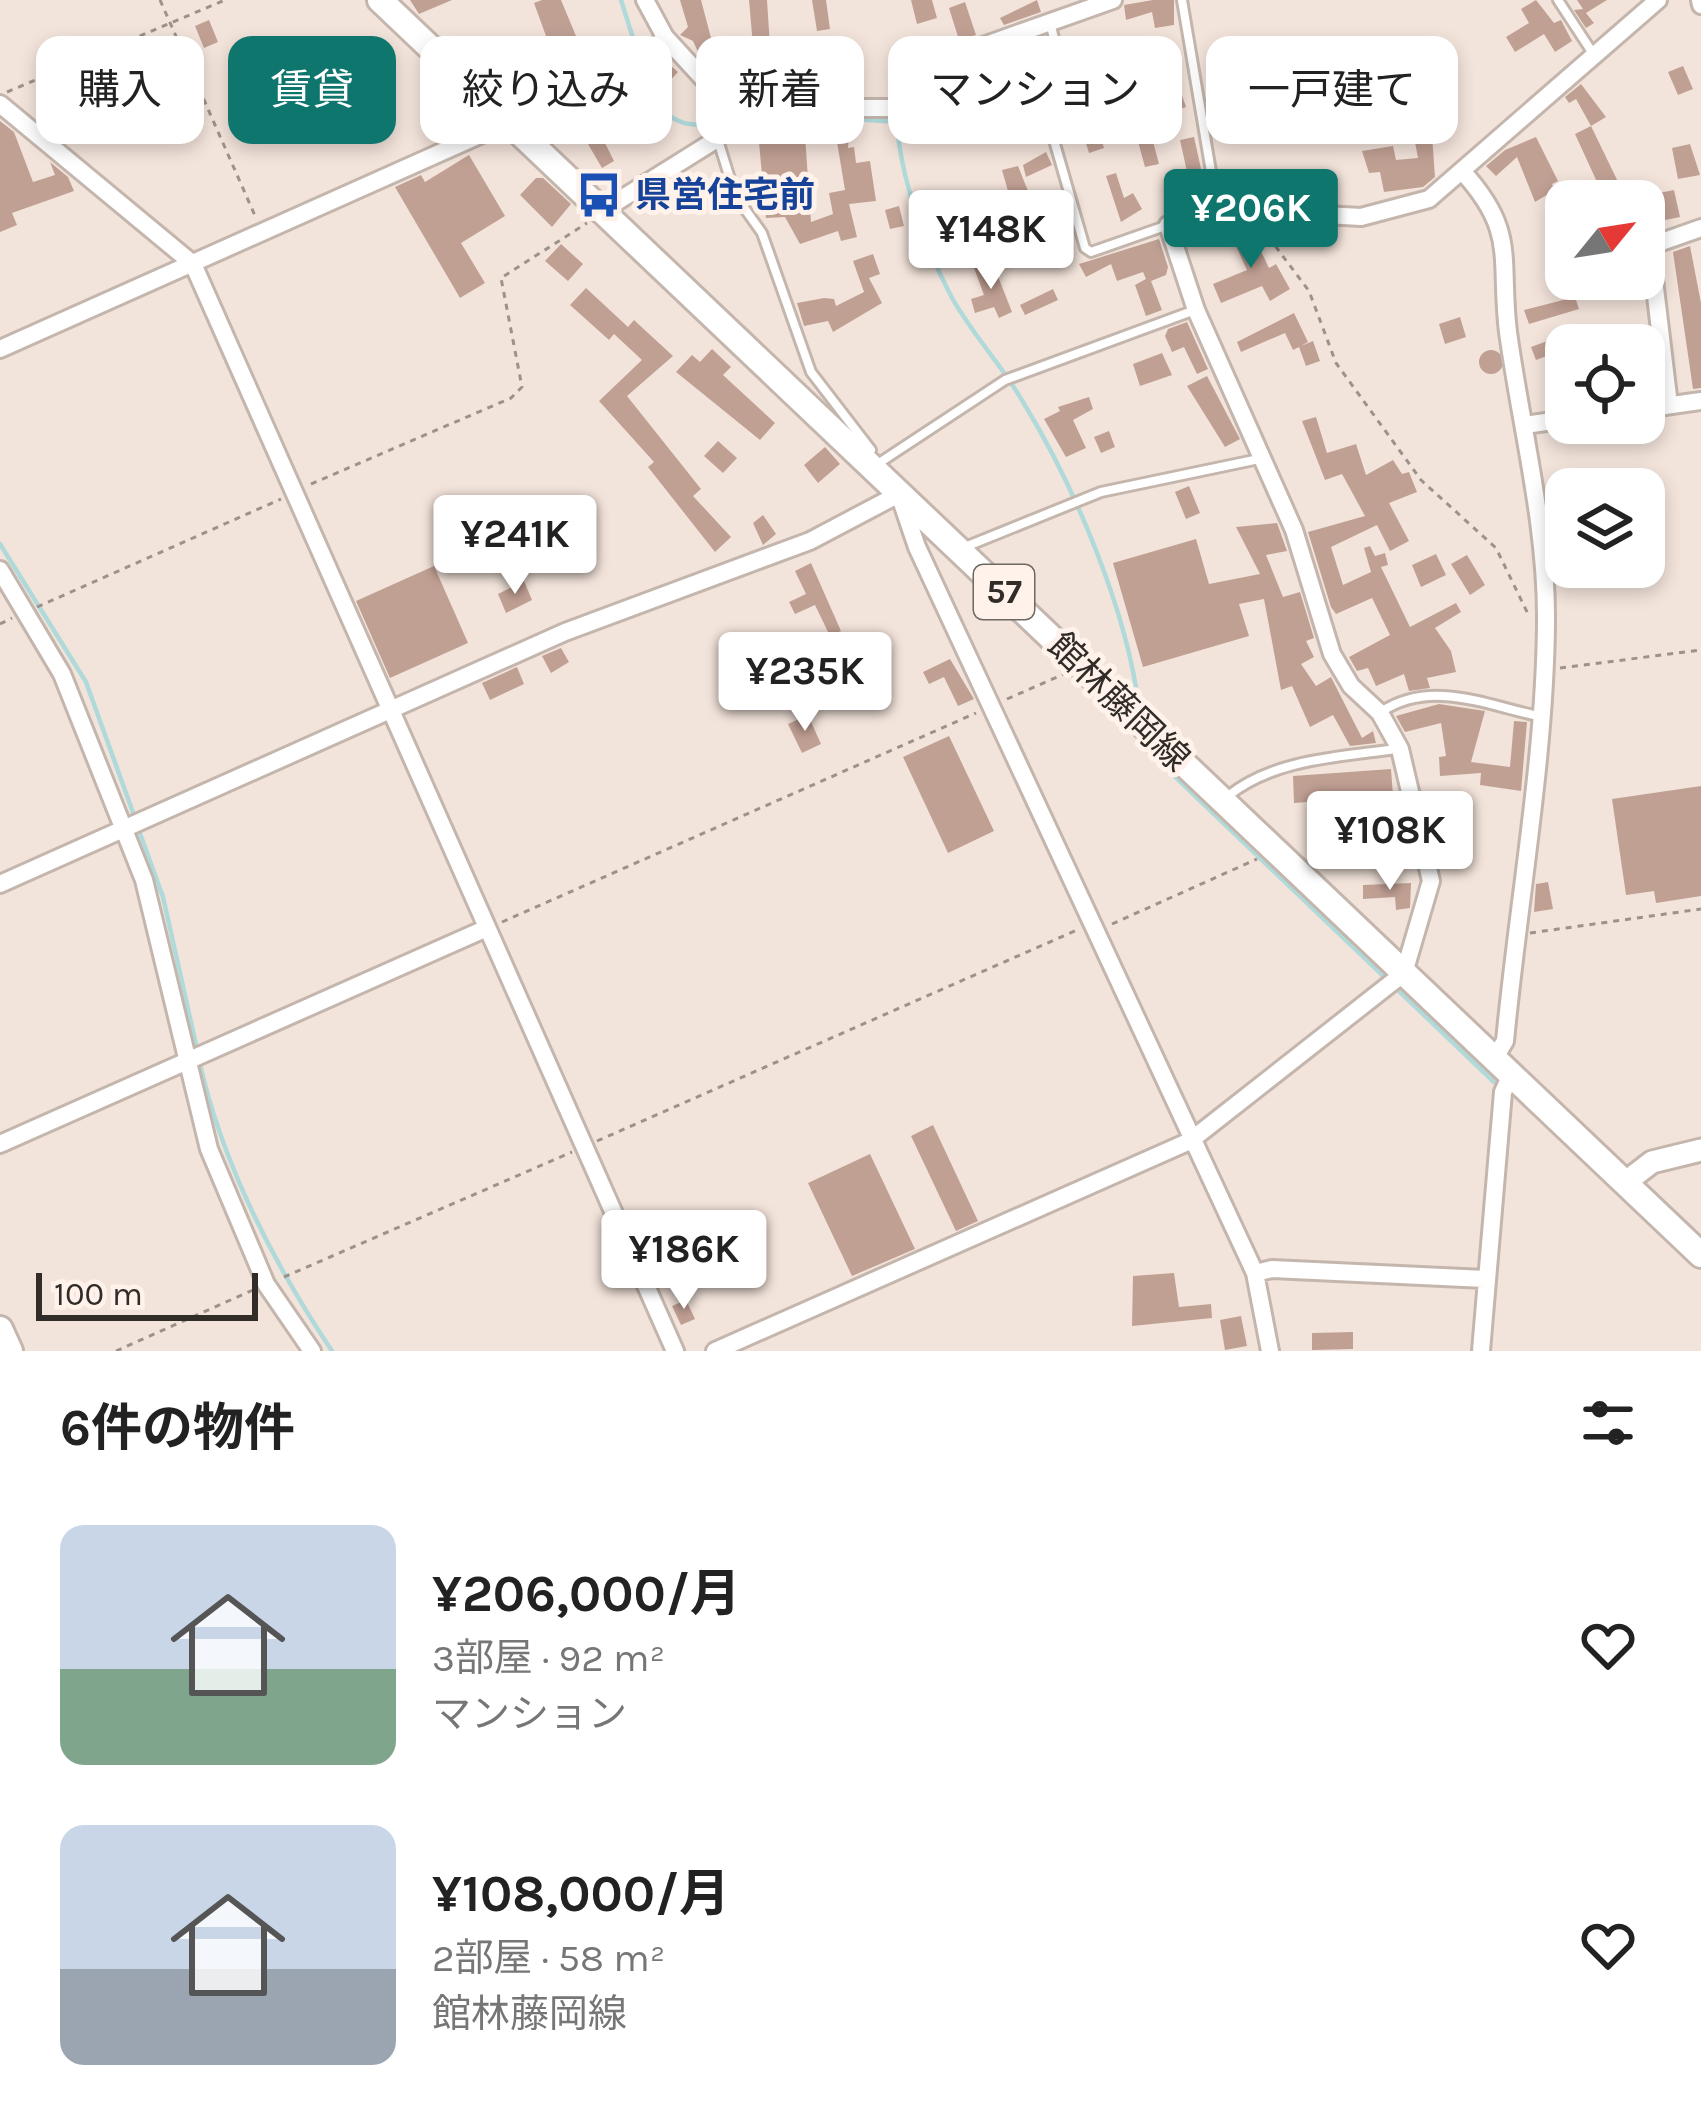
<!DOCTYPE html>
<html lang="ja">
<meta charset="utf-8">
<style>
:root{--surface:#fff;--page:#f6f6f6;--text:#222;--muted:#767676;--accent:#0f766e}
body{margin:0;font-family:Karla,"Noto Sans JP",sans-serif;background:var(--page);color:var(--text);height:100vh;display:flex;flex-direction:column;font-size:45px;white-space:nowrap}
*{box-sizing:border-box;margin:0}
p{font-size:39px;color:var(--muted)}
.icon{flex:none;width:66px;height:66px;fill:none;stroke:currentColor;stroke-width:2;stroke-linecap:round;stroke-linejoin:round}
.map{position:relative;height:1351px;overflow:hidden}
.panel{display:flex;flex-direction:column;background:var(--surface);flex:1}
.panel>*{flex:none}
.guide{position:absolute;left:36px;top:36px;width:1629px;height:108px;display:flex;gap:24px}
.needle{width:78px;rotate:60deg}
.controls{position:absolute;left:1545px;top:180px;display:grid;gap:24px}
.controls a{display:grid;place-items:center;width:120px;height:120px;border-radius:24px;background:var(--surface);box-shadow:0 6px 18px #0003;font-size:60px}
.scale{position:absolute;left:36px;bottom:30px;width:222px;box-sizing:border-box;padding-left:12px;border:6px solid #312c28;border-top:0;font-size:33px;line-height:42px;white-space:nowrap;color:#312c28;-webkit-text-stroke:9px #fef2eb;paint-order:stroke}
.price{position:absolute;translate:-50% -102px;padding:0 27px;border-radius:12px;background:#fff;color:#222;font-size:39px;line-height:78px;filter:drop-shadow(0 3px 6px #0008)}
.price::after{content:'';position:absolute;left:50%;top:72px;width:36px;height:27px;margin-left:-18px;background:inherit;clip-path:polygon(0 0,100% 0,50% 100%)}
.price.active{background:var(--accent);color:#fff}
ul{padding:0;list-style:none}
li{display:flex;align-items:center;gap:36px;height:300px;padding:0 60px}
li span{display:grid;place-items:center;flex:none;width:336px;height:240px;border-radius:24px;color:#555}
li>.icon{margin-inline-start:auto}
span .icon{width:144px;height:144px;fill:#fffc;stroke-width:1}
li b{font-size:51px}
h2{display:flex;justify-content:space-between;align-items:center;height:144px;padding:0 60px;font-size:51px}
.chip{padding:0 42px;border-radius:24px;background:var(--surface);box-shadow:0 6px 18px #0003;font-size:42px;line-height:108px}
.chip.active{background:var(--accent);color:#fff}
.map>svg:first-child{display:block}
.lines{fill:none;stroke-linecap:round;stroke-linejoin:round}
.stream{stroke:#b0d9da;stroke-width:4.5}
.building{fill:#c1a094}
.service-casing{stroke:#c4b6ad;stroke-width:14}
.minor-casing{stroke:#c4b6ad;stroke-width:22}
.tertiary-casing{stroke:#c4b6ad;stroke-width:27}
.secondary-casing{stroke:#c4b6ad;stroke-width:30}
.primary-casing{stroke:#c4b6ad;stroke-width:30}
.path{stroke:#9c928b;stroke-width:3;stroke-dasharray:6 6;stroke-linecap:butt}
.service{stroke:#fff;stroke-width:8}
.minor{stroke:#fff;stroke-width:16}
.tertiary{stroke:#fff;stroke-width:21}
.secondary{stroke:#fff;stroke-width:24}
.primary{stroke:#fff;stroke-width:24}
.labels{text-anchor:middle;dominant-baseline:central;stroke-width:10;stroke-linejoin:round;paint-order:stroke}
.shield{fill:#fef2eb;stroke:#6e6762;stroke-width:3}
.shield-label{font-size:33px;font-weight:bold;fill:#312c28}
.transit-label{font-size:36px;font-weight:bold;fill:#164399;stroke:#fef2eb;text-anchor:start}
.street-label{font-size:36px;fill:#312c28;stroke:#fef2eb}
</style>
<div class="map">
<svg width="1701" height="1351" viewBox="0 0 1701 1351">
<rect width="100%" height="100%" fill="#f3e4db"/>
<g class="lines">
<!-- stream -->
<path class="stream" d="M 621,0 L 639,57
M 643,68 C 657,114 676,134 724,121
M 812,116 L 897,122 C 900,177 925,246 951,296 C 971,333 1002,365 1023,402 C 1074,485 1128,612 1139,709
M 0,544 L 86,682 L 135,818
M 1143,738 L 1144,747 L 1494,1082
M 138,828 L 163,897 L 197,1049
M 199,1060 C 222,1163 274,1264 332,1351"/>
</g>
<!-- building -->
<path class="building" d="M 410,0 L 452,0 L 419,14 Z
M 542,0 L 561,0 L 576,36 L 550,47 L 534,3 Z
M 680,0 L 701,0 L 715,53 L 700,56 L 693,41 L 680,35 L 688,27 Z
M 749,0 L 767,0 L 770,46 L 809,45 L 810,62 L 782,62 L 782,79 L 766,79 L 766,91 L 749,91 L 750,54 L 717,66 L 735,50 L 753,46 Z
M 812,0 L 826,0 L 830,29 L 817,31 Z
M 911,0 L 932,0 L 937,18 L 917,24 Z
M 1037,0 L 1041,12 L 1004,25 L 1000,18 Z
M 1153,0 L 1174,0 L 1174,25 L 1155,28 L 1152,12 L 1126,20 L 1124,5 Z
M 1536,0 L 1554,23 L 1561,20 L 1572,41 L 1555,52 L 1544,34 L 1515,52 L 1506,37 L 1529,23 L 1521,9 Z
M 1577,0 L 1607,0 L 1586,13 L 1594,23 L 1586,28 L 1574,10 L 1583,9 Z
M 965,2 L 976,35 L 959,40 L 949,8 Z
M 209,20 L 218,42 L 204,48 L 195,26 Z
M 621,37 L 628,55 L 605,65 L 597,47 Z
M 1150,41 L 1160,68 L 1140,75 L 1130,49 Z
M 1021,48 L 1026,61 L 1016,65 L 1024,95 L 1006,100 L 999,71 L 984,76 L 980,63 Z
M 1094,51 L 1099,64 L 1071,75 L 1068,62 Z
M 662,58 L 678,72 L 665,86 L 650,71 Z
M 811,63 L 833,63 L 834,91 L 812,92 Z
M 1683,66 L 1693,89 L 1678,95 L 1668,72 Z
M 1432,76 L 1437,106 L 1430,107 L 1435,177 L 1423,187 L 1384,192 L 1380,172 L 1369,173 L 1362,151 L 1393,146 L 1396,160 L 1418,158 L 1405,89 L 1418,87 L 1416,77 Z
M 1055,77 L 1060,99 L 1042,108 L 1035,83 Z
M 64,80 L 75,106 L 60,113 L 48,87 Z
M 1581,84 L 1606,117 L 1591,126 L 1576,99 L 1569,103 L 1565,97 Z
M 1151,87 L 1156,103 L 1138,109 L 1133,93 Z
M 1179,87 L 1186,107 L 1171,112 L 1164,92 Z
M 978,99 L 994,126 L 973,139 L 957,112 Z
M 0,121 L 14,132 L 33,182 L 55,175 L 50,162 L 68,177 L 74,191 L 12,213 L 17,225 L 0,232 Z
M 757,121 L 804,121 L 811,222 L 833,214 L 829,193 L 845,190 L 836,136 L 817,133 L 814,121 L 850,124 L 848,148 L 854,147 L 856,163 L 870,161 L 876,201 L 849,204 L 857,237 L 841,241 L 838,231 L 800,244 L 785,217 L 766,218 Z
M 1097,125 L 1104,148 L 1089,153 L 1082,130 Z
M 1591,126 L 1620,186 L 1624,184 L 1634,201 L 1603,195 L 1575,134 Z
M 599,131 L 614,161 L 602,168 L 585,139 Z
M 1151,134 L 1159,164 L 1145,167 L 1137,138 Z
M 1194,137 L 1203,178 L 1189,181 L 1180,140 Z
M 1536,137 L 1558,181 L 1552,184 L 1555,190 L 1535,202 L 1517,157 L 1496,176 L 1486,166 L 1505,150 Z
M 1690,144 L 1700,175 L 1678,179 L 1672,148 Z
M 1046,152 L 1052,165 L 1026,177 L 1023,165 Z
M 469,155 L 505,216 L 461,243 L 485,283 L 460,298 L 395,187 L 421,175 L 425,182 Z
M 1018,166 L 1034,206 L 1014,212 L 1002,170 Z
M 1116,173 L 1124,198 L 1133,193 L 1142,209 L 1121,222 L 1106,176 Z
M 536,178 L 543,178 L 571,204 L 552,227 L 520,195 Z
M 1201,187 L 1205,200 L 1172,210 L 1168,198 Z
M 1674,190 L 1680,217 L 1660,221 L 1654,194 Z
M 899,206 L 904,226 L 890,229 L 885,210 Z
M 1011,215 L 1018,237 L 1061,224 L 1070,252 L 1035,268 L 1029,247 L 996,256 L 993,244 L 1000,242 L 993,221 Z
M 1248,224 L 1269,268 L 1276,264 L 1290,289 L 1270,301 L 1262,286 L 1221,303 L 1213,284 L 1247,270 L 1229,231 Z
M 1159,239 L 1168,267 L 1166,275 L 1151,281 L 1162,310 L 1146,316 L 1135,285 L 1146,279 L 1143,272 L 1117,281 L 1111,264 L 1086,277 L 1079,264 Z
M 561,244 L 583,264 L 568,281 L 545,261 Z
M 1564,246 L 1566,270 L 1552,274 L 1545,251 Z
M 1690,246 L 1701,303 L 1701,388 L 1693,389 L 1673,252 Z
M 873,254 L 880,274 L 869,278 L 882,303 L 833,332 L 828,321 L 804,326 L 797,303 L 824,298 L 834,299 L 836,306 L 864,292 L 853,261 Z
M 992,261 L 1012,312 L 999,318 L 994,307 L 975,313 L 971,299 L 984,295 L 974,268 Z
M 586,288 L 628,327 L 634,320 L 673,356 L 627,396 L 701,489 L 693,496 L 731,537 L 715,552 L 648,467 L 654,462 L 599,401 L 642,360 L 614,334 L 609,340 L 570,305 Z
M 1053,289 L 1058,300 L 1025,315 L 1020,305 Z
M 1575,297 L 1579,309 L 1529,324 L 1524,310 Z
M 1294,313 L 1308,342 L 1301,346 L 1313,341 L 1320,361 L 1306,366 L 1299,347 L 1293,350 L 1285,333 L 1241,352 L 1237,342 Z
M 1460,317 L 1466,337 L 1445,344 L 1439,324 Z
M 1187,322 L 1208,369 L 1197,374 L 1184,347 L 1172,352 L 1165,336 L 1168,329 Z
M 1561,336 L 1566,349 L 1536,360 L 1531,347 Z
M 712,349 L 731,367 L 723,375 L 775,423 L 760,440 L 676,372 L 692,355 L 700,362 Z
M1479 362a12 12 0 1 1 24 0a12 12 0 1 1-24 0Z
M 1162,353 L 1172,375 L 1140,386 L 1133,364 Z
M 1207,376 L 1240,439 L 1225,447 L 1187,386 Z
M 1089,397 L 1093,409 L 1073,420 L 1086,448 L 1066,457 L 1044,419 L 1060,411 L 1058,407 Z
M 1316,417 L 1327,453 L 1356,444 L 1366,475 L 1393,460 L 1402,474 L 1409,472 L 1417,492 L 1389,503 L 1409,541 L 1390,551 L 1377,525 L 1331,547 L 1343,585 L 1371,572 L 1364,548 L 1370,546 L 1375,556 L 1385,553 L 1388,565 L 1381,567 L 1410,627 L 1456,603 L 1461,612 L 1435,628 L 1451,651 L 1456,672 L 1427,678 L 1430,688 L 1409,691 L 1404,674 L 1376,686 L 1368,668 L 1357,671 L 1349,657 L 1390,635 L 1372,598 L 1336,614 L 1331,607 L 1308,532 L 1365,516 L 1342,474 L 1325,480 L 1302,421 Z
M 1109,431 L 1115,447 L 1101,453 L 1094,437 Z
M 718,441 L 737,458 L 723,473 L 704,456 Z
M 825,447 L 840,464 L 818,483 L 804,465 Z
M 1189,486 L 1200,513 L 1186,519 L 1175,492 Z
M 763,515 L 776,534 L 763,545 L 753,523 Z
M 1277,523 L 1287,551 L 1266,555 L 1283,597 L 1300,592 L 1314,638 L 1306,641 L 1314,657 L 1301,664 L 1316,686 L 1331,677 L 1362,738 L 1373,731 L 1376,743 L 1350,746 L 1333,715 L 1310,727 L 1292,686 L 1281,690 L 1264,599 L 1239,604 L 1249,636 L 1143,667 L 1113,563 L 1196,539 L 1209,584 L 1260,574 L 1236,527 Z
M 1436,554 L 1446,575 L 1421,587 L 1412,565 Z
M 1467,555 L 1485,585 L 1470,595 L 1451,564 Z
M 811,563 L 841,631 L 830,636 L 815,605 L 795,614 L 789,602 L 806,594 L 795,571 Z
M 434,566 L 468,643 L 390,678 L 356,601 Z
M 524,581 L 532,600 L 506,613 L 498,594 Z
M 561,648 L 569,662 L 551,673 L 542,656 Z
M 950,659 L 974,699 L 958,706 L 944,677 L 929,684 L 923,672 Z
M 517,667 L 524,684 L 490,700 L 482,683 Z
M 1439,704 L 1485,711 L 1471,762 L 1510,767 L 1514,721 L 1527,722 L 1521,791 L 1480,785 L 1481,773 L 1440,776 L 1439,757 L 1446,756 L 1441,723 L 1405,732 L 1396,716 Z
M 808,715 L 821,744 L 802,753 L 788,724 Z
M 949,736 L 994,831 L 948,853 L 903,757 Z
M 1391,769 L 1393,796 L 1294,803 L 1293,776 Z
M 1701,786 L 1701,896 L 1656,903 L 1654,891 L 1626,895 L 1612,799 Z
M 1548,882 L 1553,909 L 1534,912 L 1536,884 Z
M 1411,883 L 1410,908 L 1396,910 L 1395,897 L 1363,899 L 1363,885 Z
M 933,1125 L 978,1221 L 956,1231 L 911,1136 Z
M 870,1154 L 915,1249 L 852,1276 L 808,1183 Z
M 663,1244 L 674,1266 L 658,1274 L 648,1251 Z
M 1174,1273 L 1179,1307 L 1211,1304 L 1212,1318 L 1132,1326 L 1133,1276 Z
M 686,1300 L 695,1319 L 681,1325 L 672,1306 Z
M 1241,1316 L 1247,1346 L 1225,1350 L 1220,1320 Z
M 1353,1332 L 1353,1349 L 1312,1350 L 1312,1333 Z"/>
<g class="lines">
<!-- service casing -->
<g class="service-casing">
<path id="service" d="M 1182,0 L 1217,207
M 1558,0 L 1594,55
M 1051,26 L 1069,101 L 1049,123 L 1085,248 L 1091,252 L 1168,225
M 718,140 L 735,195 L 762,233 L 811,372 L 871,450
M 876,465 L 1005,380 L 1195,310
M 965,547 L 1101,492 L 1259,459
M 1381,712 C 1431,679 1486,705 1538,716
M 1228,796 C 1274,759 1339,757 1396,749"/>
</g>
<!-- minor casing -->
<g class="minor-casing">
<path id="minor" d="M 645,0 L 665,37 L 734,112
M 1700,0 L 1701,5
M 0,104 L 193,264 L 675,1351
M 1462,171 C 1518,232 1499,258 1508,332 C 1521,427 1547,525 1546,622 C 1545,759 1518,903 1505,1041 L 1494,1059
M 602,211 L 717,139 L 741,108 L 896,108 L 980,47 L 1113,0
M 0,349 L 639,64 L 665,37
M 1669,405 L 1650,246 L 1701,228
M 1644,409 L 1701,401
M 1525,425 L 1566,419
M 0,570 L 62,674 L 144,880 L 209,1149 L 266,1284 L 312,1351
M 0,884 L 565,632 L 810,541 L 899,494 L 917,547 L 1255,1273 L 1270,1351
M 0,1144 L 487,928
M 1255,1273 L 1272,1269 L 1485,1279
M 715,1351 L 1190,1141 L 1404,973 L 1431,881 L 1400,749 L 1380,713 L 1351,686 L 1332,654 L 1294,530 L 1196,310 L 1168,225 L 1217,209 L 1361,217 L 1429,199 L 1658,0
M 1481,1351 L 1503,1092 L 1511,1075"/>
</g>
<!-- tertiary casing -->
<g class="tertiary-casing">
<path id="tertiary" d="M 1626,1182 L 1652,1162 L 1701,1150"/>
</g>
<!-- secondary casing -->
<g class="secondary-casing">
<path id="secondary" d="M 0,1329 L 10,1351"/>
</g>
<!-- primary casing -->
<g class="primary-casing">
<path id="primary" d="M 380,0 L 1701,1255"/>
</g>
<!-- path -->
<path class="path" d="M 160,0 L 256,218
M 7,92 L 225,0
M 1261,227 L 1309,291 L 1336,363 L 1421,480 L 1496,548 L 1528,614
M 311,484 L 511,398 L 522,387 L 501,278 L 587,223
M 37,607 L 281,499
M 0,624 L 12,618
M 1560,668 L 1701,650
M 1007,699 L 1064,674
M 502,922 L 976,713
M 1112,924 L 1257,859
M 1530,933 L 1701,909
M 597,1141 L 1077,930
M 284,1277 L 572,1152
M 116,1351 L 253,1290"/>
<!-- service -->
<use href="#service" class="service"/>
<!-- minor -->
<use href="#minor" class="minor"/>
<!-- tertiary -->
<use href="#tertiary" class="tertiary"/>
<!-- secondary -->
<use href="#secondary" class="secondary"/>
<!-- primary -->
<use href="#primary" class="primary"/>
</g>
<!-- icons -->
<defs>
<g id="bus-bare" transform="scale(3.6)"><path d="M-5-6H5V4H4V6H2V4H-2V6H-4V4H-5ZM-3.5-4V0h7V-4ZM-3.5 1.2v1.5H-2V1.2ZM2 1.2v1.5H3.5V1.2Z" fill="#1a4fb4" stroke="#fef2eb" stroke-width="2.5" paint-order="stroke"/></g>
</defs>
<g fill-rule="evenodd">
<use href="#bus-bare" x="599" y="195"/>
</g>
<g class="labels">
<!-- shield labels -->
<rect class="shield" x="974" y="565" width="60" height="54" rx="9"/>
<g class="shield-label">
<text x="1004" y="592">57</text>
</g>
<!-- transit labels -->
<g class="transit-label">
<text x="635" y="195">県営住宅前</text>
</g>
<!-- street labels -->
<g class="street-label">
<text transform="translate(1119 702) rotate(44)">館林藤岡線</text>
</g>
</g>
</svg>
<div class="controls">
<a><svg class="needle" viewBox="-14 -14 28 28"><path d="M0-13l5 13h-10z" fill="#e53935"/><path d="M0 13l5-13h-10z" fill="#767676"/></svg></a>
<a><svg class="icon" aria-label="locate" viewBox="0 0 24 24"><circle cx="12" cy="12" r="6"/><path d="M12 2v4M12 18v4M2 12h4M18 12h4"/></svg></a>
<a><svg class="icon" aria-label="layers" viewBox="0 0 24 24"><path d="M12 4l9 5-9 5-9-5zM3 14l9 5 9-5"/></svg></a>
</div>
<div class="scale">100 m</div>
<b class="price active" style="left:1251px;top:271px">¥206K</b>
<b class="price" style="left:991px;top:292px">¥148K</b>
<b class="price" style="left:515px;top:597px">¥241K</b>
<b class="price" style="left:805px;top:734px">¥235K</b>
<b class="price" style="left:1390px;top:893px">¥108K</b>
<b class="price" style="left:684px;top:1312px">¥186K</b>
<div class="guide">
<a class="chip">購入</a>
<a class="chip active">賃貸</a>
<a class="chip">絞り込み</a>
<a class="chip">新着</a>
<a class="chip">マンション</a>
<a class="chip">一戸建て</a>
</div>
</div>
<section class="panel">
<h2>6件の物件<svg class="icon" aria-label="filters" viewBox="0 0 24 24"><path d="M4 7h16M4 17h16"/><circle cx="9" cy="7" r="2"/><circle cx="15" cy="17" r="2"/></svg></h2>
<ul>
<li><span style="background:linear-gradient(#c9d6e8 60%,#7fa58c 0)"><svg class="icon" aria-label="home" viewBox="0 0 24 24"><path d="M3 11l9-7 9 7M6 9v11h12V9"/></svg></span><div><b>¥206,000/月</b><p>3部屋 · 92 m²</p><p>マンション</p></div><svg class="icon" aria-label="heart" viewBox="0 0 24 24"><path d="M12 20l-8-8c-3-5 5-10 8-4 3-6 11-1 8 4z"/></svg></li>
<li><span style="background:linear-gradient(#c9d6e8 60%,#9aa5b1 0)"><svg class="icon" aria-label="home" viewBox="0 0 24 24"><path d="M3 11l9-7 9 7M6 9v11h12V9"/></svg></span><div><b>¥108,000/月</b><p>2部屋 · 58 m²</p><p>館林藤岡線</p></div><svg class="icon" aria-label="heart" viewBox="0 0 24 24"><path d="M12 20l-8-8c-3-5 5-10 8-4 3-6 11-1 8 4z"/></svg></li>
</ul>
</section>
